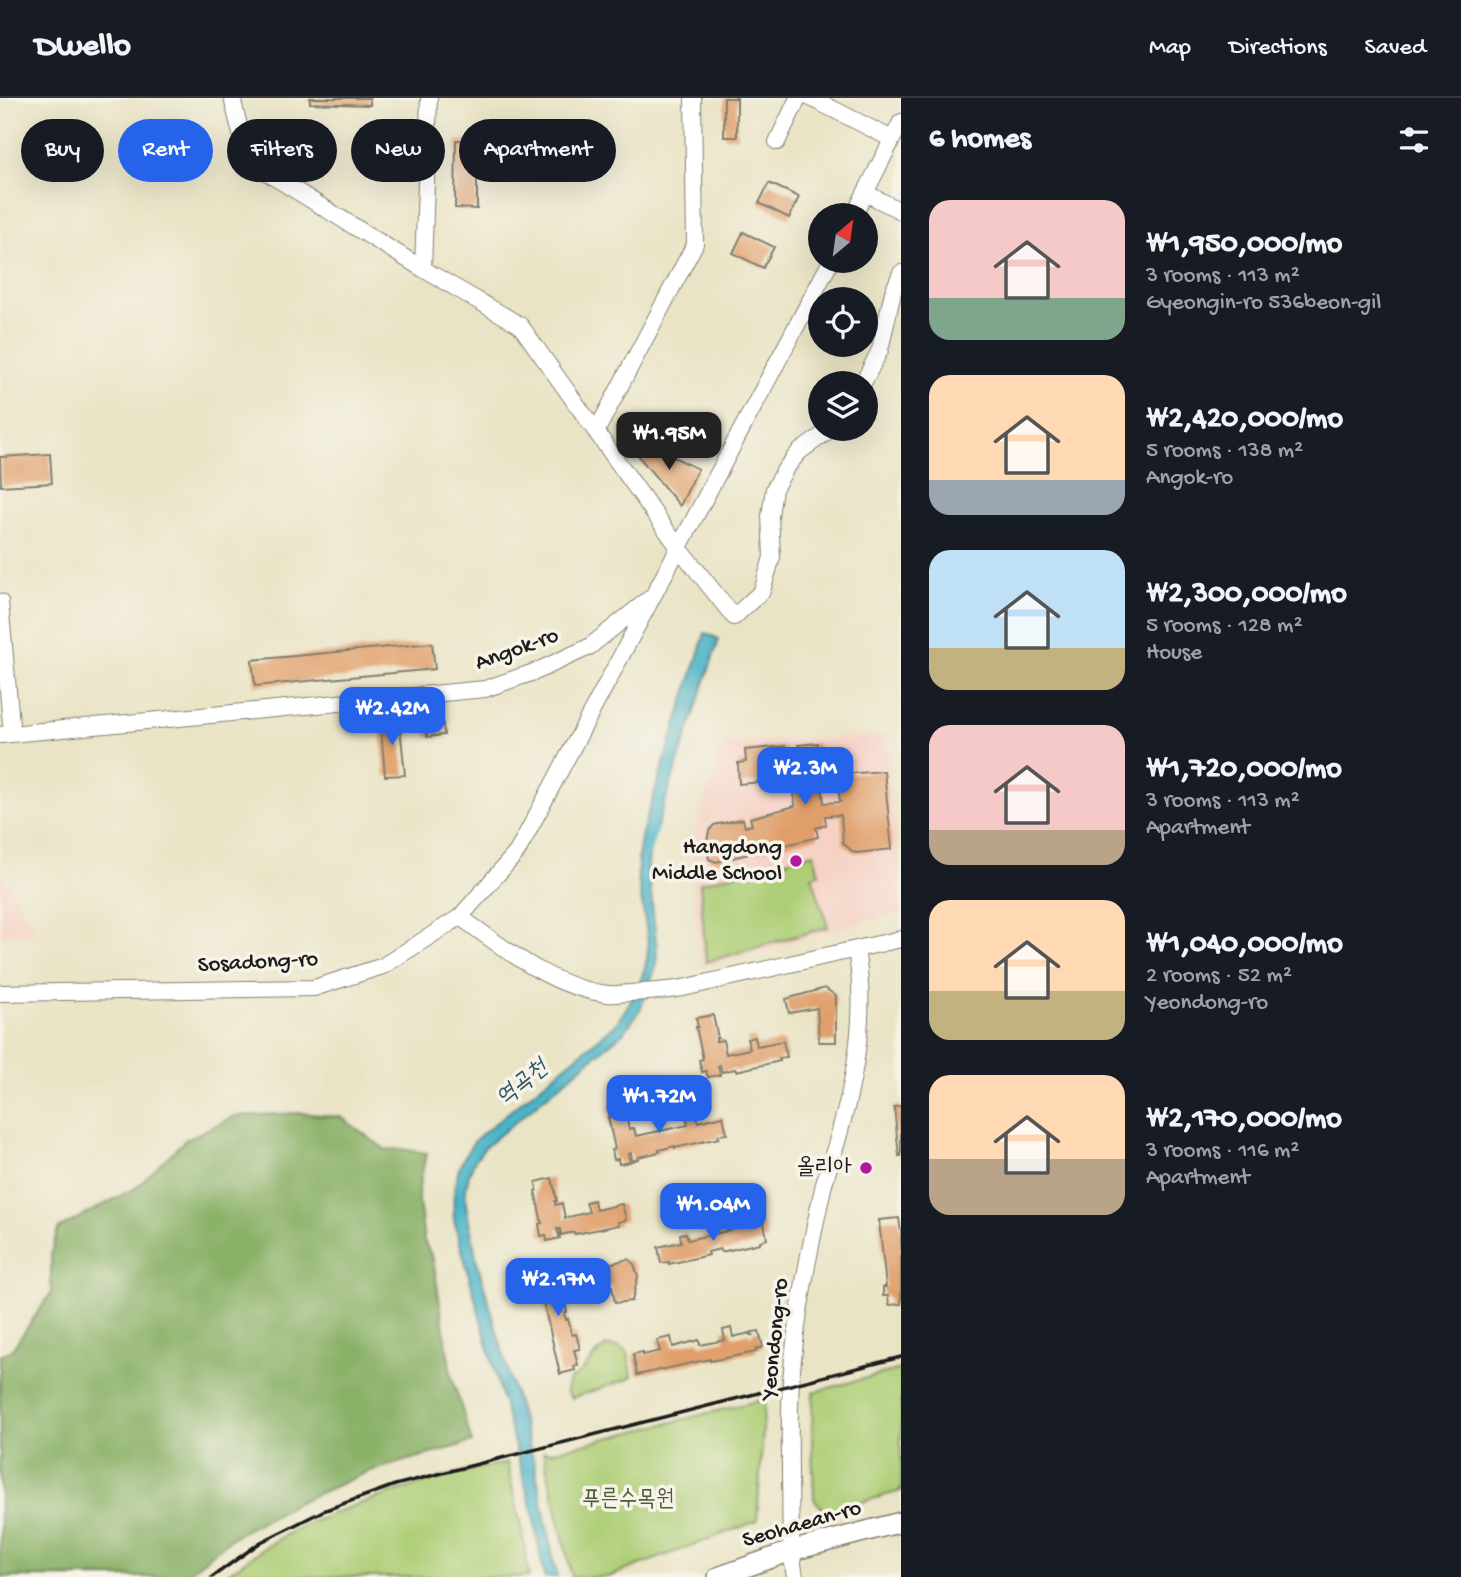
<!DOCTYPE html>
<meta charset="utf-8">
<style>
:root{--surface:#171b24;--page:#20242c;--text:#f1f3f6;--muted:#9ea1a6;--line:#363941;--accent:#2563eb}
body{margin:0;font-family:"Gochi Hand","Poor Story",sans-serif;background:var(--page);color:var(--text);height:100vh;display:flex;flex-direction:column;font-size:26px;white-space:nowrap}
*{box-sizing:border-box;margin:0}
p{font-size:23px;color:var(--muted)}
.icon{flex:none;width:38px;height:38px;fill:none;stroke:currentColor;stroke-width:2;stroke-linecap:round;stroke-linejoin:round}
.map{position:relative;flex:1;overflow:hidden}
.panel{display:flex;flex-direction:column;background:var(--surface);width:560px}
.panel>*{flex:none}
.hud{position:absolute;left:21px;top:21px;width:665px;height:63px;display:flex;gap:14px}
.needle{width:46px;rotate:29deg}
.fabs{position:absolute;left:808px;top:105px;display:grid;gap:14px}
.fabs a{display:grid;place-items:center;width:70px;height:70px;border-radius:50%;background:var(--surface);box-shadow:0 7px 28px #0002;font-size:35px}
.price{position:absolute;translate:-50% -60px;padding:0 16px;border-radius:14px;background:var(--accent);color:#fff;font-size:23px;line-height:46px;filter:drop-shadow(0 2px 4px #0008)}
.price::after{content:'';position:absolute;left:50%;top:42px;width:21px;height:16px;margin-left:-10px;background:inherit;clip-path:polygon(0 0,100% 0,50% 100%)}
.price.active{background:#222;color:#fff}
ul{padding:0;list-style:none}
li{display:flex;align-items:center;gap:21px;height:175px;padding:0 28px}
li span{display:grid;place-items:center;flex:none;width:196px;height:140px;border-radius:21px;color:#555}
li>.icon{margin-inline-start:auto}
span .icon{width:84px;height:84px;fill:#fffc;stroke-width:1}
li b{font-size:30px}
h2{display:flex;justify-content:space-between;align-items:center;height:84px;padding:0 28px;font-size:30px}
.tag{padding:0 24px;border-radius:32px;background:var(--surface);box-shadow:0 7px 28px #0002;font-size:24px;line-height:63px}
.tag.active{background:var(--accent);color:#fff}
header{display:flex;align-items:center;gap:42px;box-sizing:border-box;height:98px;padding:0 35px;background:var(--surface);border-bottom:2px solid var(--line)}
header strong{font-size:33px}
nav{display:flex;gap:38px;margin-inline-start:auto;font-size:24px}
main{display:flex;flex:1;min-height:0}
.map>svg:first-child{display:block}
.built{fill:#f6d1c5}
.green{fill:#adce76;stroke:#647549;stroke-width:2}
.forest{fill:#8ab167;stroke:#536642;stroke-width:2}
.water{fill:#49b4c7;stroke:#326872;stroke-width:2}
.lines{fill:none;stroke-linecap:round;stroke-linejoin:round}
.stream{stroke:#49b4c7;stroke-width:3.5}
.building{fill:#e09e69}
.minor-casing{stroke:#838071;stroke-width:18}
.major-casing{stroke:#838071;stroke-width:22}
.minor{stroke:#fff;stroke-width:16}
.major{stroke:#fff;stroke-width:19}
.rail{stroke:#1c1c1c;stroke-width:3.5}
.poi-dot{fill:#b5179e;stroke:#f7f3e8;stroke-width:2.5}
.labels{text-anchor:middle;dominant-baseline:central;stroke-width:7;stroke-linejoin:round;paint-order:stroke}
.street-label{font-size:23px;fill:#1c1c1c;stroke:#f7f3e8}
.poi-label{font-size:23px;fill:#1c1c1c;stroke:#f7f3e8;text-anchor:end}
.park-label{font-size:23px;fill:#4f5a3c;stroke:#f7f3e8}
.water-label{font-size:24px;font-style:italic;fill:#2e5960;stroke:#f7f3e8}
</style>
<header>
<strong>Dwello</strong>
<nav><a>Map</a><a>Directions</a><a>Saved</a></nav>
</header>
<main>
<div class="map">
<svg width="901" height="1479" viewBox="0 0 901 1479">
<rect width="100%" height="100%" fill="#f7f3e8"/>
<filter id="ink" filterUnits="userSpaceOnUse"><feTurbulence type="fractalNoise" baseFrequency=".0143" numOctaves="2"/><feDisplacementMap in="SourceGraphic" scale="14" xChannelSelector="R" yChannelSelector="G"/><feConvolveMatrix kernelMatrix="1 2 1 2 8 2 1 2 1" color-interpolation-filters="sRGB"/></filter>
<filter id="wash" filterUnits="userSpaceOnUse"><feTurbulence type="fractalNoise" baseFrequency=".00686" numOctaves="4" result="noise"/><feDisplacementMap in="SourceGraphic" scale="28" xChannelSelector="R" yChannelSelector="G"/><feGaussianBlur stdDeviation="1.57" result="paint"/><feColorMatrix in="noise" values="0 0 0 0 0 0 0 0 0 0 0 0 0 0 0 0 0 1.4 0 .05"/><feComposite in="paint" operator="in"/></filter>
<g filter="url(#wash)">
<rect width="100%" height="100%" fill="#eae4c6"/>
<!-- built -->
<path class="built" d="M 888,637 L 901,794 L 901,814 L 701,869 L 693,787 L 693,740 L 720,653 L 730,644 Z
M 0,776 L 34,828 L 33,836 L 0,838 Z"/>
<!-- green -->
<path class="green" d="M 814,755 L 819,776 L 812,778 L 828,829 L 706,864 L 700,785 Z
M 606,1248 L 619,1249 L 628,1255 L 632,1278 L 629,1281 L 572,1300 C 565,1295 566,1290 569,1282 L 580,1275 L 595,1258 Z
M 901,1271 L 901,1393 L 826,1414 L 814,1401 L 812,1349 L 813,1294 Z
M 765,1301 L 757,1423 L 608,1479 L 572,1479 L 543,1353 L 551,1354 Z
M 507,1365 L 523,1437 L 529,1479 L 222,1479 C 244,1464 265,1448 289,1435 C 324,1417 361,1405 399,1393 C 435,1381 470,1371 507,1365 Z"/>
<!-- forest -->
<path class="forest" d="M 301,1015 L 341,1019 L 386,1052 L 402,1051 L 426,1055 L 418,1095 L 424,1143 L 433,1161 L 451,1276 L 472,1344 L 370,1373 L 296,1405 L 234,1438 L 183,1479 L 0,1479 L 0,1257 L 11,1253 L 51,1195 L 51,1157 L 58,1131 L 137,1089 L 185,1042 L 235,1018 Z"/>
<!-- water -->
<path class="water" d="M 705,535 L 719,541 L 650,749 L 648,767 L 657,852 L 656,868 L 640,912 L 624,934 L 485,1049 L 475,1062 L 469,1076 L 466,1091 L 466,1107 L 477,1163 L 534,1364 L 557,1479 L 544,1479 L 533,1416 L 454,1122 C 452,1088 455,1068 476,1041 L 615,927 C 630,907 649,873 648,848 C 647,825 640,801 638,778 C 637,763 639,750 642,735 Z"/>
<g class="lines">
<!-- stream -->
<path class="stream" d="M 648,757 L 656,731"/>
</g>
<g id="blocks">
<!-- building -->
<path class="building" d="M 310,0 L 370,0 L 370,7 L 310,5 Z
M 724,0 L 737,0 L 737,39 L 724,39 Z
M 456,42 L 477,43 L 477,111 L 455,110 Z
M 769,85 L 799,99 L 789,120 L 759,105 Z
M 743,134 L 774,149 L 763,170 L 733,155 Z
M 646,345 L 698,371 L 680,408 L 639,359 Z
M 50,356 L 52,385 L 1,388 L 0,359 Z
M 432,545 L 435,571 L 255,588 L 252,562 Z
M 442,617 L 444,637 L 427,639 L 426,619 Z
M 399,619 L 405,677 L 385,678 L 380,620 Z
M 818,645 L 824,705 L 840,704 L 838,685 L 839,681 L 844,676 L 884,673 L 892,751 L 856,755 L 853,754 L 843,745 L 841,717 L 825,718 L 826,727 L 816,730 L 818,739 L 716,764 L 709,761 L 706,748 L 709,733 L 714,727 L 743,721 L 745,729 L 752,727 L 750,720 L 795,708 L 792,676 L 788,677 L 788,682 L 739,686 L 738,665 L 746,664 L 745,652 L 785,648 L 785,655 L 798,654 L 798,647 Z
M 825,890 L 836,898 L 836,944 L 819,944 L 817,910 L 789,915 L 786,901 Z
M 713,917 L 718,940 L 716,940 L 716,943 L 723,942 L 726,956 L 750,951 L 747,941 L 755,939 L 757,948 L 783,943 L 787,959 L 779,960 L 780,963 L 736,973 L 735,971 L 722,974 L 720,967 L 718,968 L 720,977 L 708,979 L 706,973 L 702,974 L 699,962 L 703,961 L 696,929 L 698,929 L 696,920 Z
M 623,1005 L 629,1031 L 634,1030 L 636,1038 L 688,1027 L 686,1017 L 696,1014 L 698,1024 L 723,1018 L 727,1036 L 718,1037 L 719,1040 L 675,1050 L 675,1048 L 659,1052 L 660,1054 L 638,1059 L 638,1061 L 632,1063 L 631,1055 L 628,1056 L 630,1064 L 619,1066 L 618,1061 L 614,1062 L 612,1052 L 615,1051 L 608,1019 L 610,1019 L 608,1009 Z
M 901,1008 L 901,1058 L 899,1058 L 894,1009 Z
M 552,1080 L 557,1103 L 555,1103 L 555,1107 L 562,1105 L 565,1120 L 589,1114 L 586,1104 L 594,1102 L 596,1112 L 622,1106 L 626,1122 L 618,1124 L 619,1127 L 575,1136 L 574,1134 L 561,1137 L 560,1131 L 557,1131 L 560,1140 L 547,1143 L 546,1137 L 541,1138 L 539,1126 L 542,1125 L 535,1093 L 537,1092 L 536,1084 Z
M 899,1120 L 901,1134 L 901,1206 L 889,1207 L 888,1198 L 883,1198 L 883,1189 L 886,1189 L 879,1122 Z
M 738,1122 L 740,1130 L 764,1125 L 767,1141 L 760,1143 L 760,1145 L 721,1154 L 720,1151 L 708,1154 L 709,1157 L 669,1166 L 669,1164 L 661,1165 L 658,1149 L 681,1144 L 680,1136 L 686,1135 L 688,1142 L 732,1132 L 730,1124 Z
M 628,1161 L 634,1166 L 638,1178 L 632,1203 L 615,1205 L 612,1188 L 602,1189 L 603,1193 L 589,1195 L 582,1184 L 580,1170 L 592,1167 L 593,1170 Z
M 550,1164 L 551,1169 L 554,1169 L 557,1183 L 564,1181 L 568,1196 L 563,1197 L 567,1214 L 564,1215 L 566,1222 L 568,1221 L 572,1237 L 576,1236 L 580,1251 L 574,1252 L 578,1267 L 574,1268 L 575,1272 L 560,1276 L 535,1168 Z
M 731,1230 L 733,1239 L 750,1235 L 750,1237 L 753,1237 L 752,1234 L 759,1233 L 763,1249 L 756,1251 L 756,1254 L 710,1263 L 710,1261 L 637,1277 L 633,1256 L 643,1254 L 643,1257 L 660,1253 L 657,1242 L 671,1239 L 673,1249 L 699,1242 L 700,1247 L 725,1242 L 723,1232 Z"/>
</g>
</g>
<g filter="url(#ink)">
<use href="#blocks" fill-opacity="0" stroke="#838071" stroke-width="2"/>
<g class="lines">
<!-- minor casing -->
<g class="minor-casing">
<path id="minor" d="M 232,0 L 248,63 L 423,171 L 520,227 L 679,450 L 734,519 L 762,493 L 772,459 L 770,418 L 774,391 L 786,370 L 799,354 L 831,331
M 811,0 L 892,41
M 777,44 L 798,0
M 865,95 L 901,113
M 854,117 L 901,24
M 423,171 L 429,0
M 863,285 L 880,252 L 893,194 L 901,175
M 596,334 L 695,146 L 693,0
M 0,504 L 12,636
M 0,637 L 485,591 L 537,573 L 589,549 L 649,501
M 460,819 C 504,850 552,890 608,896 C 614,897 622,895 629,895 C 647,894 665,893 683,890 L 901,841
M 0,895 L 314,890 L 383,868 L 460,819 L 517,754 L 831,163
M 795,1479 C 789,1446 791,1412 790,1379 C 790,1347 789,1315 791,1283 C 796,1218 809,1154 823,1090 C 828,1070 836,1050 841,1029 C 857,972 867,911 856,852"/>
</g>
<!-- major casing -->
<g class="major-casing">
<path id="major" d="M 718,1479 L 791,1453 L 901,1424"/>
</g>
<!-- minor -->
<use href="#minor" class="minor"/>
<!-- major -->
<use href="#major" class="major"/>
<!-- rail -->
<path class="rail" d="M 212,1479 L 261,1444 L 323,1413 L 395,1387 L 901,1259"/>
</g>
</g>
<!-- markers -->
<g class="poi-dot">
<circle cx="796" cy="763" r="7"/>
<circle cx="866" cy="1070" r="7"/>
</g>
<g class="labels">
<!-- street labels -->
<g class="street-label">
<text transform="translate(517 552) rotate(-20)">Angok-ro</text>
<text transform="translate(258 865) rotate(-3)">Sosadong-ro</text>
<text transform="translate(776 1241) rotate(-84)">Yeondong-ro</text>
<text transform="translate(802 1427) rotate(-16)">Seohaean-ro</text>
</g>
<!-- poi labels -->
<g class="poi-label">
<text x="782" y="750">Hangdong<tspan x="782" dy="26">Middle School</tspan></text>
<text x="852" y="1070">올리아</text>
</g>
<!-- park labels -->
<g class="park-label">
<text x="628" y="1402">푸른수목원</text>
</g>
<!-- water labels -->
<g class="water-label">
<text transform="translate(523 986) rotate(-39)">역곡천</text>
</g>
</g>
</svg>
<div class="fabs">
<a><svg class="needle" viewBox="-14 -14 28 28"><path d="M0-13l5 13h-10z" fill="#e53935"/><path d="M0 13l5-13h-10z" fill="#9ea1a6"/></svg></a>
<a><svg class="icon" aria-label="locate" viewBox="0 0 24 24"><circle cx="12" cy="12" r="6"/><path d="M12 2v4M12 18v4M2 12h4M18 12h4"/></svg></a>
<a><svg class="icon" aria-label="layers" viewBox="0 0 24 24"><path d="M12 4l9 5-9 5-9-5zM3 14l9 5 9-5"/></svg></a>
</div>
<b class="price active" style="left:669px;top:374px">₩1.95M</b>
<b class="price" style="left:392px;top:649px">₩2.42M</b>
<b class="price" style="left:805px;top:709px">₩2.3M</b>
<b class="price" style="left:659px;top:1037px">₩1.72M</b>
<b class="price" style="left:713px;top:1145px">₩1.04M</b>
<b class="price" style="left:558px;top:1220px">₩2.17M</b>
<div class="hud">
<a class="tag">Buy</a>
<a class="tag active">Rent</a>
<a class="tag">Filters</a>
<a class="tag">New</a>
<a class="tag">Apartment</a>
</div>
</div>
<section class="panel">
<h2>6 homes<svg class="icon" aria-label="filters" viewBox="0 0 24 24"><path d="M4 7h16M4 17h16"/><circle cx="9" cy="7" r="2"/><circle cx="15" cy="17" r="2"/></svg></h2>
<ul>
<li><span style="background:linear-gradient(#f6c9c9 70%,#7fa58c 0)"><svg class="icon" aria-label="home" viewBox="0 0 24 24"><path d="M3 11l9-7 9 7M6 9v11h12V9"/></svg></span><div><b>₩1,950,000/mo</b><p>3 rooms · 113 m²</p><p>Gyeongin-ro 536beon-gil</p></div></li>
<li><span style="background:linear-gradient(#ffd9b3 75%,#9aa5b1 0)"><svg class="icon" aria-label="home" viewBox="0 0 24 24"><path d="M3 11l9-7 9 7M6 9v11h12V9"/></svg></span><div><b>₩2,420,000/mo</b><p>5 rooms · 138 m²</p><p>Angok-ro</p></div></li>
<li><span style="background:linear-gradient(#bfe0f5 70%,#c2b280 0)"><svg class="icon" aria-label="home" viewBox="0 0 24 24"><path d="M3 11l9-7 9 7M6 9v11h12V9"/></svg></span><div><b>₩2,300,000/mo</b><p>5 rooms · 128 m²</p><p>House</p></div></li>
<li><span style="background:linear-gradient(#f6c9c9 75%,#b9a48a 0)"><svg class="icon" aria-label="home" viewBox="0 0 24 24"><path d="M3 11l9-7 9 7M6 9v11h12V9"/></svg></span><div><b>₩1,720,000/mo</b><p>3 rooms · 113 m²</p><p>Apartment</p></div></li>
<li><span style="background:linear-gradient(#ffd9b3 65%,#c2b280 0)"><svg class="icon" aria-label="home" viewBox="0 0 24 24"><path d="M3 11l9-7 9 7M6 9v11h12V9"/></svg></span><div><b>₩1,040,000/mo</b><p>2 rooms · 52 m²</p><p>Yeondong-ro</p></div></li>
<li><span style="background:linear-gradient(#ffd9b3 60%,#b9a48a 0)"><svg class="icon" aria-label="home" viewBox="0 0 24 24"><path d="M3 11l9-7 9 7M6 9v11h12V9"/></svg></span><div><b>₩2,170,000/mo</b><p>3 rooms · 116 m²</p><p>Apartment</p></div></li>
</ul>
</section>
</main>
